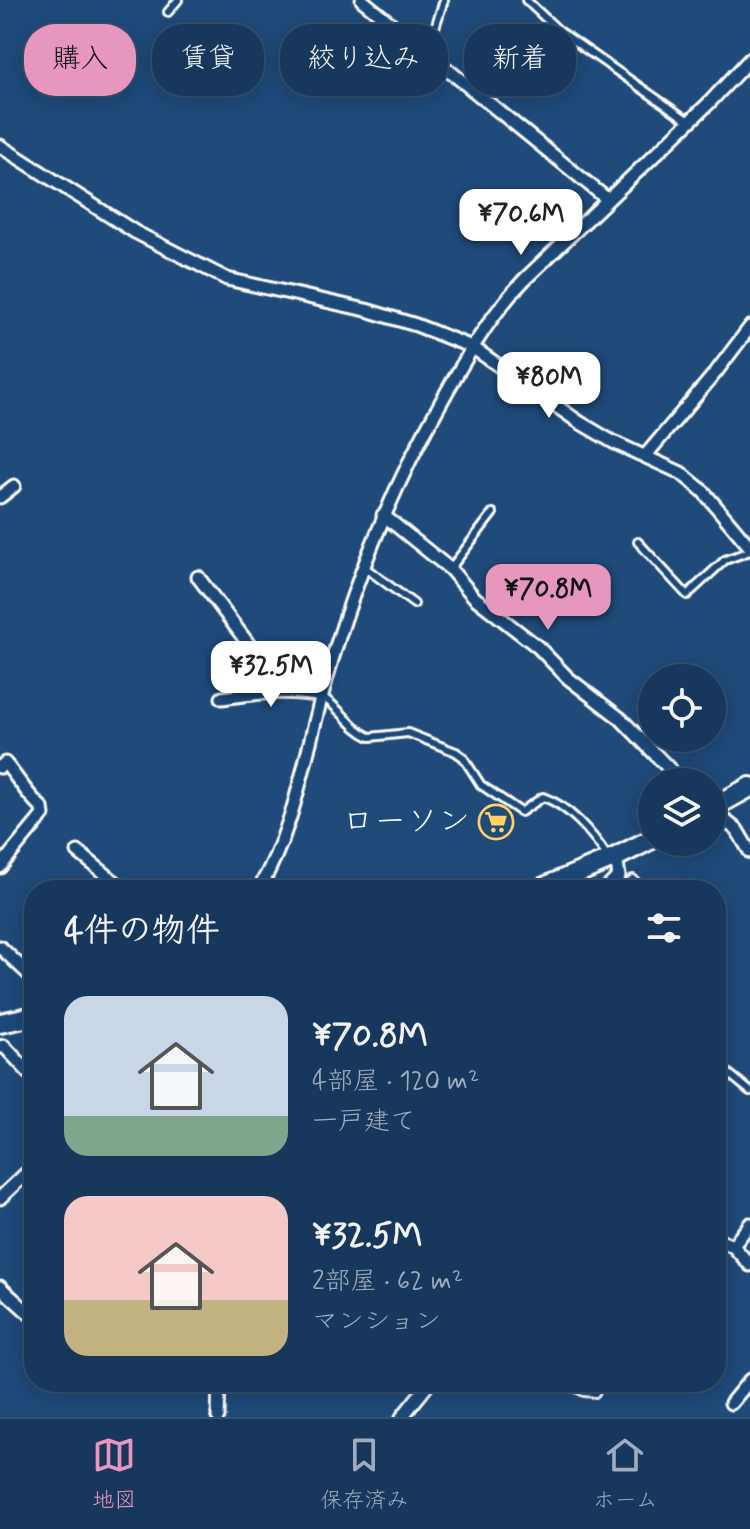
<!DOCTYPE html>
<html lang="ja">
<meta charset="utf-8">
<style>
:root{--surface:#17385c;--page:#203f62;--text:#f1f3f6;--muted:#9eacbb;--line:#365272;--accent:#e797bd}
body{margin:0;font-family:Mynerve,"Klee One",sans-serif;background:var(--page);color:var(--text);height:100vh;display:flex;flex-direction:column;font-size:30px;white-space:nowrap}
*{box-sizing:border-box;margin:0}
p{font-size:26px;color:var(--muted)}
.icon{flex:none;width:44px;height:44px;fill:none;stroke:currentColor;stroke-width:2;stroke-linecap:round;stroke-linejoin:round}
.map{position:relative;flex:1;overflow:hidden}
.drawer{position:absolute;left:24px;top:880px;width:702px;height:512px;display:flex;flex-direction:column;background:var(--surface);border-radius:32px;box-shadow:0 4px 20px #0003,0 0 0 2px var(--line)}
.drawer>*{flex:none}
.guide{position:absolute;left:24px;top:24px;width:702px;height:72px;display:flex;gap:16px}
.controls{position:absolute;left:638px;top:664px;display:grid;gap:16px}
.controls a{display:grid;place-items:center;width:88px;height:88px;border-radius:50%;background:var(--surface);box-shadow:0 4px 20px #0003,0 0 0 2px var(--line);font-size:40px}
.price{position:absolute;translate:-50% -68px;padding:0 18px;border-radius:16px;background:#fff;color:#222;font-size:26px;line-height:52px;filter:drop-shadow(0 2px 4px #0008)}
.price::after{content:'';position:absolute;left:50%;top:48px;width:24px;height:18px;margin-left:-12px;background:inherit;clip-path:polygon(0 0,100% 0,50% 100%)}
.price.active{background:var(--accent);color:#111}
ul{padding:0;list-style:none}
li{display:flex;align-items:center;gap:24px;height:200px;padding:0 40px}
li span{display:grid;place-items:center;flex:none;width:224px;height:160px;border-radius:24px;color:#555}
li>.icon{margin-inline-start:auto}
span .icon{width:96px;height:96px;fill:#fffc;stroke-width:1}
li b{font-size:34px}
h2{display:flex;justify-content:space-between;align-items:center;height:96px;padding:0 40px;font-size:34px}
.tag{padding:0 28px;border-radius:32px;background:var(--surface);box-shadow:0 4px 20px #0003,0 0 0 2px var(--line);font-size:28px;line-height:72px}
.tag.active{background:var(--accent);color:#111}
.tabs{display:flex;justify-content:space-around;align-items:center;height:112px;border-top:2px solid var(--line);background:var(--surface);font-size:22px;color:var(--muted)}
.tabs a{display:grid;justify-items:center;gap:4px}
.tabs .active{color:var(--accent)}
.map>svg:first-child{display:block}
.lines{fill:none;stroke-linecap:round;stroke-linejoin:round}
.service-casing{stroke:#fff;stroke-width:12}
.minor-casing{stroke:#fff;stroke-width:17}
.trunk-casing{stroke:#fff;stroke-width:24}
.service{stroke:#1f4a7a;stroke-width:6}
.minor{stroke:#1f4a7a;stroke-width:11}
.trunk{stroke:#1f4a7a;stroke-width:18}
.labels{text-anchor:middle;dominant-baseline:central;stroke-width:7;stroke-linejoin:round;paint-order:stroke}
.poi-label{font-size:32px;fill:#fff;stroke:#1f4a7a;text-anchor:end}
</style>
<div class="map">
<svg width="750" height="1417" viewBox="0 0 750 1417">
<rect width="100%" height="100%" fill="#1f4a7a"/>
<filter id="ink" filterUnits="userSpaceOnUse"><feTurbulence type="fractalNoise" baseFrequency=".0125" numOctaves="2"/><feDisplacementMap in="SourceGraphic" scale="16" xChannelSelector="R" yChannelSelector="G"/><feConvolveMatrix kernelMatrix="1 2 1 2 8 2 1 2 1" color-interpolation-filters="sRGB"/></filter>
<g filter="url(#ink)">
<g class="lines">
<!-- service casing -->
<g class="service-casing">
<path id="service" d="M 526,0 L 558,30 L 690,122
M 168,12 L 178,0
M 427,52 L 444,0
M 638,542 L 687,595 L 725,560 L 750,551
M 363,566 L 414,604
M 450,569 L 493,513
M 321,696 C 340,707 351,729 370,737 L 408,733 L 456,752 L 463,757 L 481,785 L 521,812 L 543,797 C 568,805 593,834 607,856
M 622,890 L 633,879 L 643,890
M 716,1063 L 750,1091
M 564,1382 L 584,1392 L 595,1393 L 601,1382"/>
</g>
<!-- minor casing -->
<g class="minor-casing">
<path id="minor" d="M 362,0 L 607,199
M 0,146 L 135,232 L 227,279 L 366,310 L 416,325 L 472,347 L 579,422 L 613,442 L 681,473 L 703,491 L 750,547
M 646,455 L 716,372 L 750,327
M 0,497 L 14,486
M 383,515 L 450,569 L 475,598 L 538,647 L 568,678 L 621,719 L 682,782
M 198,577 L 284,691
M 222,698 C 256,693 287,689 321,696
M 0,767 L 5,763 C 18,778 27,795 42,808 L 43,815 L 0,867
M 712,810 L 737,830 L 750,852
M 78,852 L 125,890
M 258,890 C 294,830 304,761 322,695 C 350,592 388,496 440,404 C 465,359 489,316 525,279 L 709,103 L 750,59
M 605,890 L 619,876 L 616,857
M 0,947 L 34,979
M 0,1047 L 4,1046 L 34,1078
M 0,1198 L 34,1166
M 716,1239 L 733,1246 L 750,1265
M 733,1246 L 750,1224
M 0,1287 L 32,1316
M 731,1403 L 750,1380
M 218,1417 L 219,1382
M 402,1417 L 430,1382"/>
</g>
<!-- trunk casing -->
<g class="trunk-casing">
<path id="trunk" d="M 712,808 L 750,787
M 537,890 L 616,857 L 652,839
M 0,1023 L 34,1016"/>
</g>
<!-- service -->
<use href="#service" class="service"/>
<!-- minor -->
<use href="#minor" class="minor"/>
<!-- trunk -->
<use href="#trunk" class="trunk"/>
</g>
</g>
<!-- icons -->
<defs>
<g id="supermarket-ring" transform="scale(1.8)"><circle r="9.5" fill="#1f4a7a" stroke="#ffd166" stroke-width="1.5"/><path d="M-6-5.5h2.5l.6 2H6L4.5 2H-2.5L-4.4-4H-6ZM-1.5 3.2a1.3 1.3 0 1 0 .1 0ZM3 3.2a1.3 1.3 0 1 0 .1 0Z" fill="#ffd166"/></g>
</defs>
<g fill-rule="evenodd">
<use href="#supermarket-ring" x="496" y="822"/>
</g>
<g class="labels">
<!-- poi labels -->
<g class="poi-label">
<text x="470" y="822">ローソン</text>
</g>
</g>
</svg>
<div class="controls">
<a><svg class="icon" aria-label="locate" viewBox="0 0 24 24"><circle cx="12" cy="12" r="6"/><path d="M12 2v4M12 18v4M2 12h4M18 12h4"/></svg></a>
<a><svg class="icon" aria-label="layers" viewBox="0 0 24 24"><path d="M12 4l9 5-9 5-9-5zM3 14l9 5 9-5"/></svg></a>
</div>
<b class="price" style="left:521px;top:257px">¥70.6M</b>
<b class="price" style="left:549px;top:420px">¥80M</b>
<b class="price active" style="left:548px;top:632px">¥70.8M</b>
<b class="price" style="left:271px;top:709px">¥32.5M</b>
<div class="guide">
<a class="tag active">購入</a>
<a class="tag">賃貸</a>
<a class="tag">絞り込み</a>
<a class="tag">新着</a>
</div>
<section class="drawer">
<h2>4件の物件<svg class="icon" aria-label="filters" viewBox="0 0 24 24"><path d="M4 7h16M4 17h16"/><circle cx="9" cy="7" r="2"/><circle cx="15" cy="17" r="2"/></svg></h2>
<ul>
<li><span style="background:linear-gradient(#c9d6e8 75%,#7fa58c 0)"><svg class="icon" aria-label="home" viewBox="0 0 24 24"><path d="M3 11l9-7 9 7M6 9v11h12V9"/></svg></span><div><b>¥70.8M</b><p>4部屋 · 120 m²</p><p>一戸建て</p></div></li>
<li><span style="background:linear-gradient(#f6c9c9 65%,#c2b280 0)"><svg class="icon" aria-label="home" viewBox="0 0 24 24"><path d="M3 11l9-7 9 7M6 9v11h12V9"/></svg></span><div><b>¥32.5M</b><p>2部屋 · 62 m²</p><p>マンション</p></div></li>
</ul>
</section>
</div>
<nav class="tabs">
<a class="active"><svg class="icon" aria-label="map" viewBox="0 0 24 24"><path d="M3 6l6-2 6 2 6-2v14l-6 2-6-2-6 2zM9 4v14M15 6v14"/></svg>地図</a>
<a><svg class="icon" aria-label="saved" viewBox="0 0 24 24"><path d="M7 4h10v16l-5-4-5 4z"/></svg>保存済み</a>
<a><svg class="icon" aria-label="home" viewBox="0 0 24 24"><path d="M3 11l9-7 9 7M6 9v11h12V9"/></svg>ホーム</a>
</nav>
